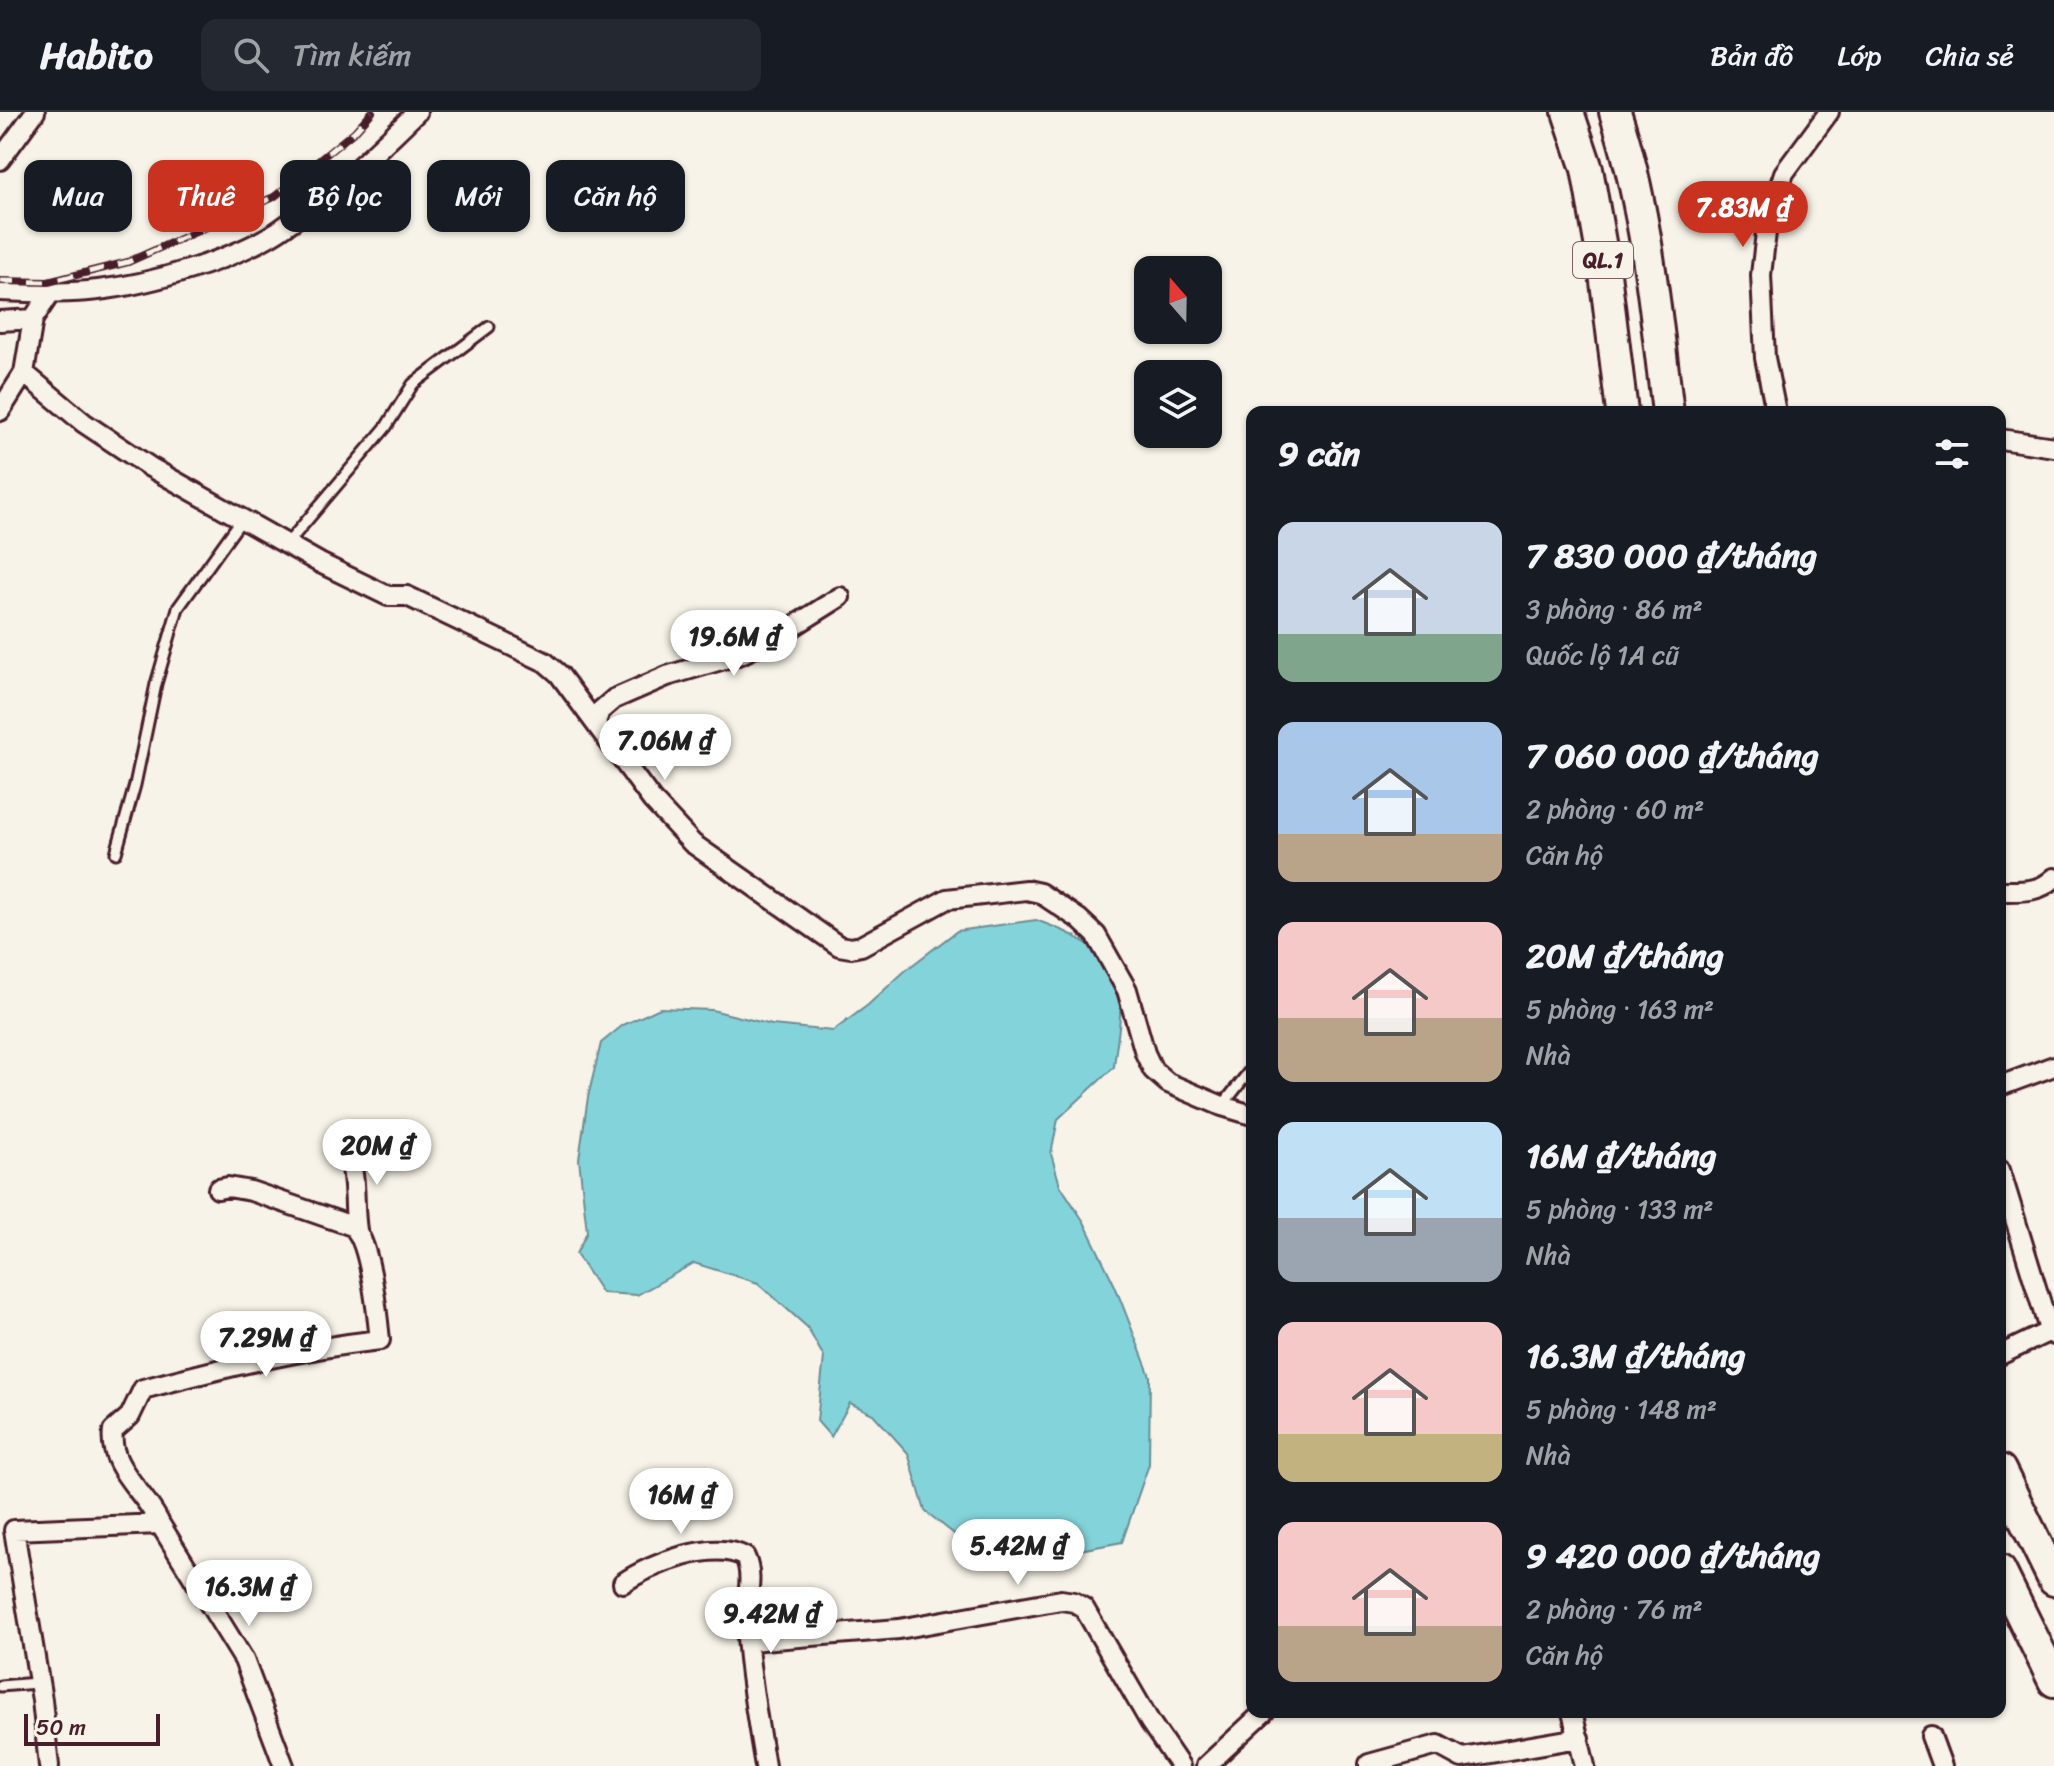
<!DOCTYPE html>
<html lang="vi">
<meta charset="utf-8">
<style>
:root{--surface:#171b24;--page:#242831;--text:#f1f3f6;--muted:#9ea1a6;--line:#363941;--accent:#c8321e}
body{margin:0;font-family:Sriracha,sans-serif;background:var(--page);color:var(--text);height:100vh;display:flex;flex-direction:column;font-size:30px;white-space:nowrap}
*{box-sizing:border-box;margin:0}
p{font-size:26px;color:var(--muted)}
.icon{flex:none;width:44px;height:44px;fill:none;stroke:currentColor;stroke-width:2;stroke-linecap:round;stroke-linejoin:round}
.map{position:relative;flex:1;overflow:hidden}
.sheet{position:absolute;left:1246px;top:294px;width:760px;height:1312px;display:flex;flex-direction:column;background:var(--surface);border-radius:16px;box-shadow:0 2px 6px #0004}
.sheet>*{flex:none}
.banner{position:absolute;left:24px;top:48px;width:760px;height:72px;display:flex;gap:16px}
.needle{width:52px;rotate:340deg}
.buttons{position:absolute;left:1134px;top:144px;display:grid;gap:16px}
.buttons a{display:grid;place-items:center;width:88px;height:88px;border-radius:16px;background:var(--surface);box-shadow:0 2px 6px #0004;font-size:40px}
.scale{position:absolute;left:24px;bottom:20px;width:136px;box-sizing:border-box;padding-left:8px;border:4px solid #4a1f2b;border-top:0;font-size:22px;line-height:28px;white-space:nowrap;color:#4a1f2b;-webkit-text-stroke:6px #f7f3e8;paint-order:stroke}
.price{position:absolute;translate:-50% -68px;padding:0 18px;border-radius:28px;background:#fff;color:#222;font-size:26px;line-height:52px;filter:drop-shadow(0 2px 4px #0008)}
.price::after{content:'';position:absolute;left:50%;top:48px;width:24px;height:18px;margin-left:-12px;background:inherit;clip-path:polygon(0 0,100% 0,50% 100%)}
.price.selected{background:var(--accent);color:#fff}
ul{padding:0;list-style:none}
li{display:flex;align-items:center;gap:24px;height:200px;padding:0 32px}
li span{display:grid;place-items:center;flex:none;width:224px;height:160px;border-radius:16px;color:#555}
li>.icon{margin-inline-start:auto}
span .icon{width:96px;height:96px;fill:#fffc;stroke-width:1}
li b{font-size:34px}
h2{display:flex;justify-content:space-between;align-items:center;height:96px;padding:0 32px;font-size:34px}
.tag{padding:0 28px;border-radius:16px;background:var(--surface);box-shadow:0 2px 6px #0004;font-size:28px;line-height:72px}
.tag.selected{background:var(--accent);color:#fff}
header{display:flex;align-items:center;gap:48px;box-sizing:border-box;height:112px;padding:0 40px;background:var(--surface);border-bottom:2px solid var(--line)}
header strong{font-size:38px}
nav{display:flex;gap:44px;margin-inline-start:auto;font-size:28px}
.search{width:560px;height:72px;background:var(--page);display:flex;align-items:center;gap:20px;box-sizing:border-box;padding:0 28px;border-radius:16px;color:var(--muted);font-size:30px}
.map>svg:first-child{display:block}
.water{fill:#83d4da;stroke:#6c8c94;stroke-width:2}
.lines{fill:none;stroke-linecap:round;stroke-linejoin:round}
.service-casing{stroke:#4a1f2b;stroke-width:15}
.minor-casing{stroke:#4a1f2b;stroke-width:24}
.primary-casing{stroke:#4a1f2b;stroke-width:36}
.service{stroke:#f7f3e8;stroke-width:9}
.minor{stroke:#f7f3e8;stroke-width:18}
.primary{stroke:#f7f3e8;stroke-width:30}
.rail-casing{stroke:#4a1f2b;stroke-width:8}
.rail{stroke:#f7f3e8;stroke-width:5;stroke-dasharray:15;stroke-linecap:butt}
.labels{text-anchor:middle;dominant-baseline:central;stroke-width:7;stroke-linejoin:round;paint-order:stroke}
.shield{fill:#f7f3e8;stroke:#7e5f64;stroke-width:2}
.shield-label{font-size:22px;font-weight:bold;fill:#4a1f2b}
</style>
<header>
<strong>Habito</strong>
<div class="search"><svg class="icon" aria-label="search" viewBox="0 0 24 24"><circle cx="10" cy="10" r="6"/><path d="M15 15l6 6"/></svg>Tìm kiếm</div>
<nav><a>Bản đồ</a><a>Lớp</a><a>Chia sẻ</a></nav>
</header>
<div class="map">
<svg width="2054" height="1654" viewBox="0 0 2054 1654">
<rect width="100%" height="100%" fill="#f7f3e8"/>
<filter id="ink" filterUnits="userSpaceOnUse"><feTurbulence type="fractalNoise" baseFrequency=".0125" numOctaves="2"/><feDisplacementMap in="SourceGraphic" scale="16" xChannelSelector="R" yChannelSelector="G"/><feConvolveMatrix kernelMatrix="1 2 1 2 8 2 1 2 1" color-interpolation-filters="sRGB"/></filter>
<g filter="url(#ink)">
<!-- water -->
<path class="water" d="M 1036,808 C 1076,823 1115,838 1120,887 C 1122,908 1116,933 1114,955 L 1058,1007 L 1051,1042 L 1060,1073 L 1084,1110 L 1115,1174 L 1150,1264 L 1149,1352 L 1122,1430 L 995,1454 L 925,1399 L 908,1341 L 873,1302 L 850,1291 L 831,1325 L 817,1309 L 824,1245 L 807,1215 L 758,1171 L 694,1151 L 637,1183 L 602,1181 L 576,1142 L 587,1120 L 579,1047 L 588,985 L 601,931 L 623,913 L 660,896 L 712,898 L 772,913 L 833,919 L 868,893 L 906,858 L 957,819 Z"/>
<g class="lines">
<!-- service casing -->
<g class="service-casing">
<path id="service" d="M 287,432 L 386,315 L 413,272 L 489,215
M 116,741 L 135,673 L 156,572 L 178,496 L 242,407
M 1222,994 L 1252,956
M 0,1574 L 37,1571"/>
</g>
<!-- minor casing -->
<g class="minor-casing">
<path id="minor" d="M 0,48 L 35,0
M 0,179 C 32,180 66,182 98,178 C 151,172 233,148 278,119 C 329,85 373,43 417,0
M 0,209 L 33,207
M 24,261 L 84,311 L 150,355 L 320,451 L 388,484 L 407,484 L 545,550 L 559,562 L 652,688 L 692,731 L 839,834 L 851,836 L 861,834 L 947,787 L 1026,778 L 1040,781 L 1079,807 L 1096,823 L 1127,878 L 1145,941 L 1153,958 L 1168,971 L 1222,994 L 1252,1003
M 0,299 L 24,261 L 33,207 L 51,180
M 1776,300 L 1765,246 L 1761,163 L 1767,112 L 1784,61 L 1829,0
M 2000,327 L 2054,335
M 596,610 L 600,599 L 614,587 L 667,564 L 741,542 L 778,524 L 840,485
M 2000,779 C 2021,779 2039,781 2054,766
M 2000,974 L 2054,954
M 349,1043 C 357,1069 353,1092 357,1118
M 2000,1058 L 2047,1211 L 2054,1223
M 218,1077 L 228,1075 L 251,1079 L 352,1114 C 371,1129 377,1202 380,1228 C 299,1237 222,1256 143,1277 L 130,1304 L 113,1319 C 108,1356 146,1380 160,1412 L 244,1548 L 284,1654
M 2000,1243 L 2050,1219
M 623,1471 C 650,1452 714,1427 745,1445 C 755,1467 745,1489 746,1512 C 749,1559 757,1607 765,1654
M 748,1529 L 899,1517 L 1061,1488 L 1074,1490 L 1084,1496 L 1150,1610 L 1180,1654
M 1572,1600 L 1585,1654
M 1931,1624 L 1942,1654
M 1369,1652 L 1438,1633 L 1462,1646 L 1579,1626
M 49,1654 L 42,1588 L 14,1418 L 160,1412
M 1206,1654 L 1264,1600"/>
</g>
<!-- primary casing -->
<g class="primary-casing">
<path id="primary" d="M 1568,0 L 1587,57 L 1604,153 L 1622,300
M 1615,0 C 1647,97 1655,199 1668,300
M 2000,1358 L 2054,1468
M 2000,1459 L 2054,1569"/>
</g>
<!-- service -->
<use href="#service" class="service"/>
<!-- minor -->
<use href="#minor" class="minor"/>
<!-- primary -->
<use href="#primary" class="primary"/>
<!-- rail casing -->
<g class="rail-casing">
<path id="rail" d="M 0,169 L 48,170 L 128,150 L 274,85 L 355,19 L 372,0"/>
</g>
<!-- rail -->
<use href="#rail" class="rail"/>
</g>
</g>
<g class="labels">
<!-- shield labels -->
<rect class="shield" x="1573" y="130" width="60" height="36" rx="6"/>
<g class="shield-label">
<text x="1603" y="148">QL.1</text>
</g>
</g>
</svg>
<div class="buttons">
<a><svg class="needle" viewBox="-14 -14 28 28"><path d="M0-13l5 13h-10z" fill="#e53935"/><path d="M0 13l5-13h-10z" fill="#9ea1a6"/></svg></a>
<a><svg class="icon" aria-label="layers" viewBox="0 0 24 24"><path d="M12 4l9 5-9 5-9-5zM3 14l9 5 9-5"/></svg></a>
</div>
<div class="scale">50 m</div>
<b class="price selected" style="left:1743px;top:137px">7.83M ₫</b>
<b class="price" style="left:734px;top:566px">19.6M ₫</b>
<b class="price" style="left:665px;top:670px">7.06M ₫</b>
<b class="price" style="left:377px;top:1075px">20M ₫</b>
<b class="price" style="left:266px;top:1267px">7.29M ₫</b>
<b class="price" style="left:681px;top:1424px">16M ₫</b>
<b class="price" style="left:1018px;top:1475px">5.42M ₫</b>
<b class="price" style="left:249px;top:1516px">16.3M ₫</b>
<b class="price" style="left:771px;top:1543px">9.42M ₫</b>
<div class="banner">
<a class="tag">Mua</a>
<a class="tag selected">Thuê</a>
<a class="tag">Bộ lọc</a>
<a class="tag">Mới</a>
<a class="tag">Căn hộ</a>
</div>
<section class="sheet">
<h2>9 căn<svg class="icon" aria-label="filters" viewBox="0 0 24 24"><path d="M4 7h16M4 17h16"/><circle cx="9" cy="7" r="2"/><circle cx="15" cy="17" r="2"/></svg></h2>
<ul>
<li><span style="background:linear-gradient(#c9d6e8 70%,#7fa58c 0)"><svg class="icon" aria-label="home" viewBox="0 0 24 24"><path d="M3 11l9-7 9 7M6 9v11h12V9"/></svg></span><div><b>7 830 000 ₫/tháng</b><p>3 phòng · 86 m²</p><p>Quốc lộ 1A cũ</p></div></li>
<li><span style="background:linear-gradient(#a9c7e8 70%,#b9a48a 0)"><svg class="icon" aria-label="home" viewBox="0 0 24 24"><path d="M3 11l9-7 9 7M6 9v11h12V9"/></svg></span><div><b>7 060 000 ₫/tháng</b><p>2 phòng · 60 m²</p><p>Căn hộ</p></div></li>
<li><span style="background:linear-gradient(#f6c9c9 60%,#b9a48a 0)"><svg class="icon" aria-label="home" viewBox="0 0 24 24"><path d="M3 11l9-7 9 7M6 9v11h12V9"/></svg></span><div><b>20M ₫/tháng</b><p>5 phòng · 163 m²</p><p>Nhà</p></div></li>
<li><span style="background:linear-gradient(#bfe0f5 60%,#9aa5b1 0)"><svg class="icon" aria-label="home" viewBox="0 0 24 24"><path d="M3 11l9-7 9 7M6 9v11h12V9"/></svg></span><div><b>16M ₫/tháng</b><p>5 phòng · 133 m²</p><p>Nhà</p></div></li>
<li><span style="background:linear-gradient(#f6c9c9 70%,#c2b280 0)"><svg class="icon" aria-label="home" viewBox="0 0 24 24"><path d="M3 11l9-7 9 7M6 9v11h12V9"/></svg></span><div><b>16.3M ₫/tháng</b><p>5 phòng · 148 m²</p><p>Nhà</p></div></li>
<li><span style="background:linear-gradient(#f6c9c9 65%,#b9a48a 0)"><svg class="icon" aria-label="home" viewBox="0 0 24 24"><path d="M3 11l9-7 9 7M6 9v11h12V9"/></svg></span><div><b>9 420 000 ₫/tháng</b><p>2 phòng · 76 m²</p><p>Căn hộ</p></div></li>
</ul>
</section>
</div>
